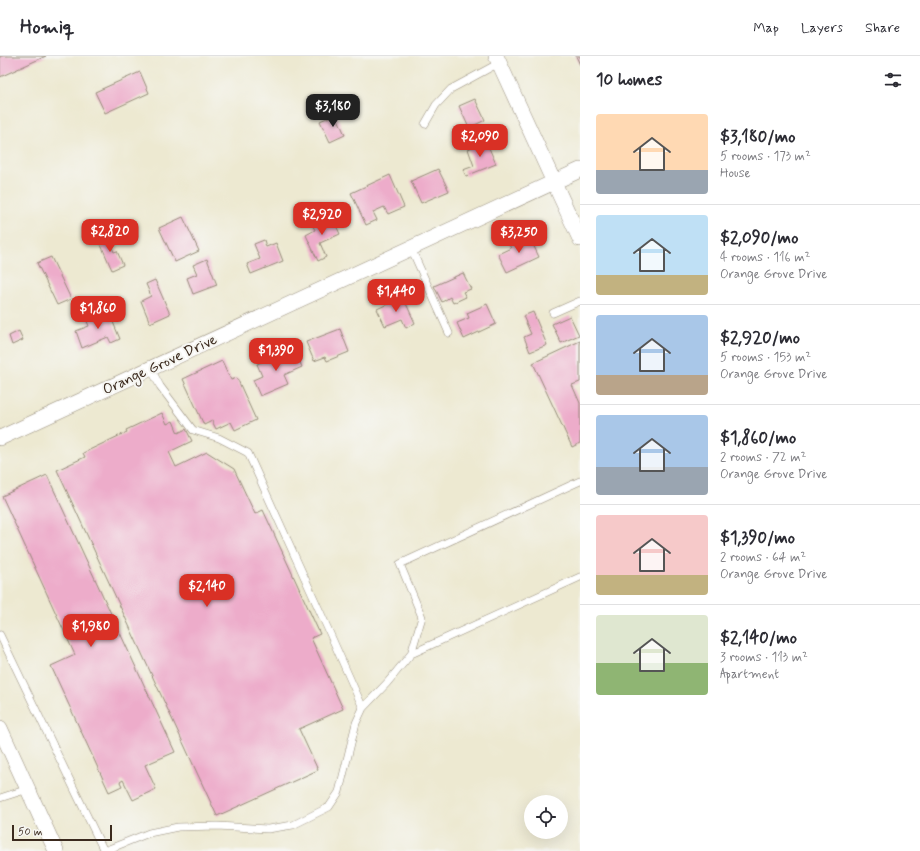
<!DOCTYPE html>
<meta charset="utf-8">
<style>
:root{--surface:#fff;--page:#f7f7f7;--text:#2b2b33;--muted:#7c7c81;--line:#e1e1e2;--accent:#d93025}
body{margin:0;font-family:Mynerve,sans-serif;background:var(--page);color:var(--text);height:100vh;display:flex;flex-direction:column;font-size:15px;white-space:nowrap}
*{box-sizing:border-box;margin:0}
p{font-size:13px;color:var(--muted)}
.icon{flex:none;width:22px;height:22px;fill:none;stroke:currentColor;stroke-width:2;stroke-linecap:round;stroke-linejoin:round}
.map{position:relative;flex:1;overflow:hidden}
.panel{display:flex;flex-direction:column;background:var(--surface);width:340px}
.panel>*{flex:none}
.buttons{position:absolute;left:524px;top:739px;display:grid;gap:8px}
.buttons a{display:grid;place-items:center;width:44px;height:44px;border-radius:50%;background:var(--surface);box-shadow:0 4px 16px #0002;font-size:20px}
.scale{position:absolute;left:12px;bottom:10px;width:100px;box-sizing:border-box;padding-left:4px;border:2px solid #3b2a1e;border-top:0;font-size:11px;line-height:14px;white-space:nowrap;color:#3b2a1e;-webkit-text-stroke:3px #f6f6f2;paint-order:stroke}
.price{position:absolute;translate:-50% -34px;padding:0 9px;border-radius:8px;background:var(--accent);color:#fff;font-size:13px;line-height:26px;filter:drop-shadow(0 1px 2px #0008)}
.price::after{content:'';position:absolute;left:50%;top:24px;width:12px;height:9px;margin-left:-6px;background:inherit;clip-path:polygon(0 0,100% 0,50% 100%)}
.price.active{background:#222;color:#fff}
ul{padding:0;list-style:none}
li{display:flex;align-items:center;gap:12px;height:100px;padding:0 16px}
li+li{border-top:1px solid var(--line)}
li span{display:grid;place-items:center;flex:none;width:112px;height:80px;border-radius:4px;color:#555}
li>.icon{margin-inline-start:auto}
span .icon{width:48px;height:48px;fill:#fffc;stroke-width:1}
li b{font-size:17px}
h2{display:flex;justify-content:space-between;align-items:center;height:48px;padding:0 16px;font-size:17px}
header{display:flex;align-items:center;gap:24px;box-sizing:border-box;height:56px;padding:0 20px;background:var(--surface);border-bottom:1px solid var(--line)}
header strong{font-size:19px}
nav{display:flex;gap:22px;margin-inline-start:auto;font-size:14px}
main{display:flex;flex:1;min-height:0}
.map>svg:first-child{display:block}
.building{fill:#edacca}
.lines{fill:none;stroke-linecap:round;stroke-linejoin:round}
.lane-casing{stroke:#948a78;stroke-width:8}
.street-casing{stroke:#948a78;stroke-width:16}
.lane{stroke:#fff;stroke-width:7}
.street{stroke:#fff;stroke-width:15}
.labels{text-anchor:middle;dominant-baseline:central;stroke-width:4;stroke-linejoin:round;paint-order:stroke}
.street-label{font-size:15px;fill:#3b2a1e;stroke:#f6f6f2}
</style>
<header>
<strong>Homiq</strong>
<nav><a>Map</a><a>Layers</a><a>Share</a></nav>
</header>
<main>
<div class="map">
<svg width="580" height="795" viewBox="0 0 580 795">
<rect width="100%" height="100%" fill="#f6f6f2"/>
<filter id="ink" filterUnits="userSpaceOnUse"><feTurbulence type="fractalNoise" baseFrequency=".025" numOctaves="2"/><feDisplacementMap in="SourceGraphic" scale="8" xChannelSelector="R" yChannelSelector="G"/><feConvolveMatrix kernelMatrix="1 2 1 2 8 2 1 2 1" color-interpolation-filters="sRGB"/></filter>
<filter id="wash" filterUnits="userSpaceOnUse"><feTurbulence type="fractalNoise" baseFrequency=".012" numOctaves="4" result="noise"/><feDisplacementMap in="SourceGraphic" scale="16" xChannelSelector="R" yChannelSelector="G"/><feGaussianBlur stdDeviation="0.9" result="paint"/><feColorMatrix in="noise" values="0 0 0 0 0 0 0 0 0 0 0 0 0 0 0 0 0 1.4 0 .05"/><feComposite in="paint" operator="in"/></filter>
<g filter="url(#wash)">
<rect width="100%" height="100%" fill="#ede9d1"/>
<g id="blocks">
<!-- building -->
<path class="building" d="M 0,0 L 46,0 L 0,21 Z
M 576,0 L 580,0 L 580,9 Z
M 140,16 L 149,37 L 105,57 L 95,36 Z
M 475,43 L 485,64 L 469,72 L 459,50 Z
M 336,58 L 345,79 L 330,86 L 320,65 Z
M 486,85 L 496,108 L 466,120 L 463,114 L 474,110 L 468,93 Z
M 438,113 L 449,135 L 421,147 L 411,125 Z
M 390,119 L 404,151 L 388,158 L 384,151 L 373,156 L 377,164 L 366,169 L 351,137 Z
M 183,161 L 199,195 L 175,206 L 159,172 Z
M 332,161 L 340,178 L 320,187 L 326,201 L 318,205 L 306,179 L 315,174 L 313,170 Z
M 106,179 L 114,196 L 117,195 L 123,209 L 112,214 L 98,182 Z
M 529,180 L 539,201 L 507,216 L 498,198 L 511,192 L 509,189 Z
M 264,184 L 266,191 L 276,187 L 283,205 L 251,218 L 247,208 L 260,203 L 254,188 Z
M 51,201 L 71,243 L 57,249 L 37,207 Z
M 207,203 L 217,229 L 193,238 L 187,222 L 197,218 L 193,209 Z
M 463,217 L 471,233 L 463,236 L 466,241 L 453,247 L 450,241 L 442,246 L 434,230 Z
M 155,224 L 170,258 L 150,267 L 141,245 L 151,240 L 146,228 Z
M 403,241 L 415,267 L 406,272 L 402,263 L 385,270 L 377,253 Z
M 487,248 L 496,268 L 464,283 L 457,267 L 469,262 L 467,257 Z
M 108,254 L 120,283 L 111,287 L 108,281 L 82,292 L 76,275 L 89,270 L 86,263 Z
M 533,256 L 547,289 L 530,296 L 524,281 L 531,278 L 523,260 Z
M 570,260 L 579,279 L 561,287 L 552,268 Z
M 340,273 L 349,296 L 327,305 L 325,301 L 314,305 L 306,286 Z
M 19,275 L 23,284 L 12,289 L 9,280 Z
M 580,285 L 580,326 L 572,329 L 580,347 L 580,387 L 572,391 L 533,307 Z
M 294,293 L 302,311 L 284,319 L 288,328 L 260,340 L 253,324 L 262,320 L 257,308 Z
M 222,305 L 231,324 L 237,322 L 256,364 L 235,374 L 231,366 L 216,373 L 212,365 L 204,369 L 183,323 Z
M 162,357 L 167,368 L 173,365 L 178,377 L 186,373 L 192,385 L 169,396 L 176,411 L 207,396 L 234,413 L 255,458 L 263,454 L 320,578 L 311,582 L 343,653 L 299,673 L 318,714 L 217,760 L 57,414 L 85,401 L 83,397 L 127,376 L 126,374 Z
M 47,419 L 175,696 L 145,709 L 156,733 L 133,744 L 123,724 L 120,726 L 122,730 L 109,736 L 51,610 L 75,599 L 2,440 Z"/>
</g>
</g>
<g filter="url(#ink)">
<use href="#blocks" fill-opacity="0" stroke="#948a78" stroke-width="1"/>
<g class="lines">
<!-- lane casing -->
<g class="lane-casing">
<path id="lane" d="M 425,68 L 436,49 L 451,33 L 499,7
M 411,192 L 449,277
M 553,257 L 580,245
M 580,425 L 400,508 L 422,561 L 411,598 L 580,521
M 0,579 L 104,795 L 149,777 L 178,771 L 217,770 L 268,773 L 293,769 L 329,751 L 339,736 L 356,667 L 363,652 L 327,571 L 248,397 L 219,382 L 193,374 L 160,330 L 151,313
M 363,652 L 387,627 L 411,598
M 0,742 L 28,733"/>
</g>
<!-- street casing -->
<g class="street-casing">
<path id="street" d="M 496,0 L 580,183
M 0,382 L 580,114
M 0,672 L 56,795"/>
</g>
<!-- lane -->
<use href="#lane" class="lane"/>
<!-- street -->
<use href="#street" class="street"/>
</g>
</g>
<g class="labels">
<!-- street labels -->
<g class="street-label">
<text transform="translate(160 309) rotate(-25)">Orange Grove Drive</text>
</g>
</g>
</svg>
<div class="buttons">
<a><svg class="icon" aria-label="locate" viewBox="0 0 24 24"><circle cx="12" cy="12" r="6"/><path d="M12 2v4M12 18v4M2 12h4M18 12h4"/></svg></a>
</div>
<div class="scale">50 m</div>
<b class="price active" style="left:333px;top:72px">$3,180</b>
<b class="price" style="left:480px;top:102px">$2,090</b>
<b class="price" style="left:322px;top:180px">$2,920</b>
<b class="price" style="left:110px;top:197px">$2,820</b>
<b class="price" style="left:519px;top:198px">$3,250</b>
<b class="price" style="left:396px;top:257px">$1,440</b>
<b class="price" style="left:98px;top:274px">$1,860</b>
<b class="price" style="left:276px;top:316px">$1,390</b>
<b class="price" style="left:207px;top:552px">$2,140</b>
<b class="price" style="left:91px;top:592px">$1,980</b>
</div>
<section class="panel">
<h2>10 homes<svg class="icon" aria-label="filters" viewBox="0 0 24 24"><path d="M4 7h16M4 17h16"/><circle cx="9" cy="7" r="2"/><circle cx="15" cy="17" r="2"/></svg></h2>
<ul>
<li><span style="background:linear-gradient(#ffd9b3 70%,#9aa5b1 0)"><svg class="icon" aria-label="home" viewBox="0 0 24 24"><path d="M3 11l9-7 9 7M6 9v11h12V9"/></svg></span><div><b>$3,180/mo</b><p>5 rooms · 173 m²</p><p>House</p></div></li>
<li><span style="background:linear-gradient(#bfe0f5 75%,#c2b280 0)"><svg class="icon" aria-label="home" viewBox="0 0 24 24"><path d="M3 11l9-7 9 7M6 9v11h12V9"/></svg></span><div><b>$2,090/mo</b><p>4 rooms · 116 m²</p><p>Orange Grove Drive</p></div></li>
<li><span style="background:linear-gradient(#a9c7e8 75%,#b9a48a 0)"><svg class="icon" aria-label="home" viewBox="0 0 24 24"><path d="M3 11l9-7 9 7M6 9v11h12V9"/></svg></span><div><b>$2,920/mo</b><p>5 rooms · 153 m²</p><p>Orange Grove Drive</p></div></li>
<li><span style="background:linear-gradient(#a9c7e8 65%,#9aa5b1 0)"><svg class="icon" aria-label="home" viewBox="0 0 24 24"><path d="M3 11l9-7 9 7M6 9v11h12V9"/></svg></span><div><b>$1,860/mo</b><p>2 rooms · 72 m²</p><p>Orange Grove Drive</p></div></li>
<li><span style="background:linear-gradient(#f6c9c9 75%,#c2b280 0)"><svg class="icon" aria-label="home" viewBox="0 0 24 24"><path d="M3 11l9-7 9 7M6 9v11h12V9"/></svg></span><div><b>$1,390/mo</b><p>2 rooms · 64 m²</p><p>Orange Grove Drive</p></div></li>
<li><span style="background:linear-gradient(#dfe7d0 60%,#8fb573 0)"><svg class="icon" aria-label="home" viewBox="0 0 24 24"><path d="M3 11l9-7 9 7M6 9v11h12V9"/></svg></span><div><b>$2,140/mo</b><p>3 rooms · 113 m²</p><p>Apartment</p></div></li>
</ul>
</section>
</main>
